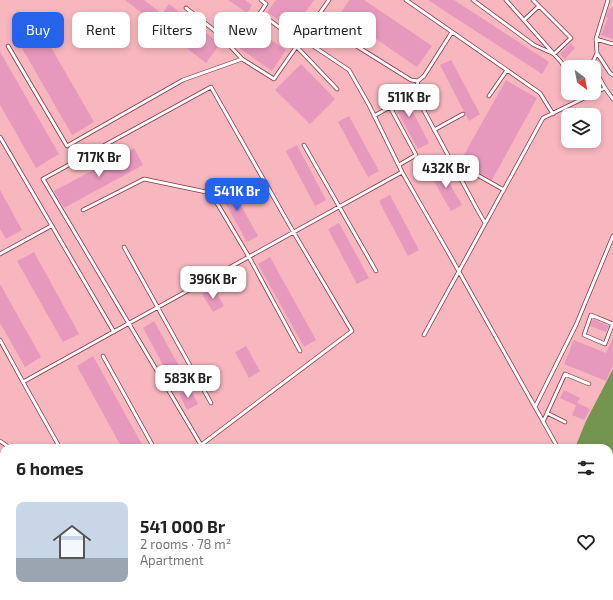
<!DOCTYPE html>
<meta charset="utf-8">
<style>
:root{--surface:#fff;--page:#f6f6f6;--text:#222;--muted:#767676;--line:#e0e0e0;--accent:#2563eb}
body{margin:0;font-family:"Exo 2",sans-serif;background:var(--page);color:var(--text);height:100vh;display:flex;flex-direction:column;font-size:15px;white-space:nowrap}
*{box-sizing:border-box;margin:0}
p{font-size:13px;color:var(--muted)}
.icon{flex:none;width:22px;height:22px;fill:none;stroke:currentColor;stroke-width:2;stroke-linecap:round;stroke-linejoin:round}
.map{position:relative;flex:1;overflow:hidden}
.drawer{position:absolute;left:0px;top:444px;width:613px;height:156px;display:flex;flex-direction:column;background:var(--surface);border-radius:12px 12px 0 0;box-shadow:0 2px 6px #0003}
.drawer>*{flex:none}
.top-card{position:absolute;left:12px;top:12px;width:400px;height:36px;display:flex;gap:8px}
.needle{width:26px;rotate:148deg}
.controls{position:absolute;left:561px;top:60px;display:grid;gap:8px}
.controls a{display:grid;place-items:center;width:40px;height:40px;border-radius:8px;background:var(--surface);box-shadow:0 2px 6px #0003;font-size:20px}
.price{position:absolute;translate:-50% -34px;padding:0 9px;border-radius:8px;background:#fff;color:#222;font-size:13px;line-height:26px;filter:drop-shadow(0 1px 2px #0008)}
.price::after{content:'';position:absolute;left:50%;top:24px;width:12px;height:9px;margin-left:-6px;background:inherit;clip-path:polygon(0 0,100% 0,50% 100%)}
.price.selected{background:var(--accent);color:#fff}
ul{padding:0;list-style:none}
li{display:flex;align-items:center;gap:12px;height:100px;padding:0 16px}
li+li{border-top:1px solid var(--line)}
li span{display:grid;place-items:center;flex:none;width:112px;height:80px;border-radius:8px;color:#555}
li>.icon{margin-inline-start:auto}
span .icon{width:48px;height:48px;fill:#fffc;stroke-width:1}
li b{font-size:17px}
h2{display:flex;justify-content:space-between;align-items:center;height:48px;padding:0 16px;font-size:17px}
.tag{padding:0 14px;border-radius:8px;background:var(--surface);box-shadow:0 2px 6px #0003;font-size:14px;line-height:36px}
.tag.selected{background:var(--accent);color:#fff}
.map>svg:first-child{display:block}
.forest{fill:#73954f}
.building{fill:#e798bd}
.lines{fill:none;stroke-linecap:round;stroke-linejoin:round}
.lane-casing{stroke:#7f3946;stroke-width:4.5}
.lane{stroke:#fff;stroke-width:3}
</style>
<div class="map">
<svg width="613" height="600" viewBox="0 0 613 600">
<rect width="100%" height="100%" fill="#f8b6be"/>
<!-- forest -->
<path class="forest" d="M 613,369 L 613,532 L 609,525 L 609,448 L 575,448 L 586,421 Z
M 331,596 L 433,596 L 436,600 L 326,600 Z"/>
<!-- building -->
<path class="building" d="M 125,0 L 144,0 L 162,14 L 169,4 L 220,44 L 206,63 Z
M 228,0 L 245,0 L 252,5 L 247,13 Z
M 276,0 L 314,0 L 297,24 L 286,16 L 281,22 L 267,12 Z
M 349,0 L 364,0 L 432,46 L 417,67 L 340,14 Z
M 428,0 L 454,0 L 549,62 L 542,74 Z
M 613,6 L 613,39 L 601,35 L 608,18 L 606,17 L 609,8 L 611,9 Z
M 37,23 L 94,122 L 72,135 L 15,36 Z
M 246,23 L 286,50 L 272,71 L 232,43 Z
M 571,43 L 575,48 L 565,59 L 560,54 Z
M 0,52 L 59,154 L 36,168 L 0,105 Z
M 451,60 L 480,114 L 469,121 L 440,65 Z
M 301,64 L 335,99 L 310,124 L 275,90 Z
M 506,80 L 537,98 L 492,180 L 460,162 Z
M 400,88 L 429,143 L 418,149 L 388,94 Z
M 349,116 L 379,171 L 368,177 L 338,122 Z
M 297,145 L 326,200 L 315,206 L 286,151 Z
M 134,148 L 143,165 L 64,208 L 54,191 Z
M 440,167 L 462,205 L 451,211 L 429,173 Z
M 228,182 L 258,236 L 247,242 L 216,187 Z
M 0,190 L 22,230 L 6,239 L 0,229 Z
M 390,195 L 419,250 L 408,256 L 379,201 Z
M 339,223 L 369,278 L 357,284 L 328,229 Z
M 34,252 L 79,334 L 63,342 L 17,261 Z
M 270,257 L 316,340 L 304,347 L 258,264 Z
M 0,284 L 41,357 L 25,367 L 0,323 Z
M 214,288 L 224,306 L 213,312 L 202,294 Z
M 593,319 L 609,326 L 606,332 L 590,326 Z
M 154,321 L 185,377 L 173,383 L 143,328 Z
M 613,338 L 613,364 L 606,381 L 564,364 L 574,340 L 606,353 Z
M 246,346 L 260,371 L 249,378 L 235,352 Z
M 93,356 L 144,448 L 122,448 L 77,366 Z
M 190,388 L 198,404 L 187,410 L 179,394 Z
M 564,390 L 580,398 L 576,405 L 560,398 Z
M 577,403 L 590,409 L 584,420 L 572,415 Z"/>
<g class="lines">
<!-- lane casing -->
<g class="lane-casing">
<path id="lane" d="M 261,0 L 266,4 L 260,13 L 299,42 L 310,44 L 349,70 L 369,105 L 402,172 L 448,252 L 558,448
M 406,0 L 540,93 L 553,114
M 473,0 L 534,45 L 554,54 L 571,38 L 533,0
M 506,0 L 561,62 L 568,73
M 608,0 L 596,39 L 597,53 L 610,73 L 613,75
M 186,8 L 219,34 L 242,59 L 274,79 L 329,0
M 524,20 L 539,6
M 314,21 L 334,32 L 411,80 L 418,81 L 424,76 L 452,32
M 596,39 L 613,44
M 8,46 L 67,146 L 183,80 L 242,59
M 296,46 L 337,89
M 594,67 L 592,64 L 597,53
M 594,68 L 605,88 L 613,99
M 418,81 L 415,94 L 477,209 L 485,223
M 211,87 L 294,233 L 352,331 L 201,445 L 43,179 Z
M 489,96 L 507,70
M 374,116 L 390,107 L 416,155 L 399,165
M 434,130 L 463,114
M 0,137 L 114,332
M 304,145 L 376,271
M 472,172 L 504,190
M 83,210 L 144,179 L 211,193 L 249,257 L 300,351
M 124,247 L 211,403
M 0,254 L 51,226
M 613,324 L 591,315 L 584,335 L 605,344 L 613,323
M 424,335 L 543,118 L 605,88
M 0,340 L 23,382
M 103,356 L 154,448
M 535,407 L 576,325 L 613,236
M 547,413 L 565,422
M 543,422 L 565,374 L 589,384
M 0,441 L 10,448
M 60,448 L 23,382 L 402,172
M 609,540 L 613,547
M 0,550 L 4,545
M 0,591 L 4,586
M 472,596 L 475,600
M 607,596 L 609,599
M 93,600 L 96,596
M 532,600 L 538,596"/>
</g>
<!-- lane -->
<use href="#lane" class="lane"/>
</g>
</svg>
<div class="controls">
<a><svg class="needle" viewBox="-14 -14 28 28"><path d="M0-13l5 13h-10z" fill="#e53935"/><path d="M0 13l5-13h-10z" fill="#767676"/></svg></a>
<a><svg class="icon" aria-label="layers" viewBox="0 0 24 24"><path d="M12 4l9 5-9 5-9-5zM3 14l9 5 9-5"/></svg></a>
</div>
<b class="price" style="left:409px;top:118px">511K Br</b>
<b class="price" style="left:99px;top:178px">717K Br</b>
<b class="price" style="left:446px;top:189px">432K Br</b>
<b class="price selected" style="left:237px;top:212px">541K Br</b>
<b class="price" style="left:213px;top:300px">396K Br</b>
<b class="price" style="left:188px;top:399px">583K Br</b>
<div class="top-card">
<a class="tag selected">Buy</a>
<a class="tag">Rent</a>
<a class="tag">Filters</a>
<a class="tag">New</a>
<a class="tag">Apartment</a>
</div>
<section class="drawer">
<h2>6 homes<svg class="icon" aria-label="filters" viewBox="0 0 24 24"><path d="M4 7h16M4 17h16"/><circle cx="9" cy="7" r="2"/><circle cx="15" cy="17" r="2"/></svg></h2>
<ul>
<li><span style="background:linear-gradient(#c9d6e8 70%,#9aa5b1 0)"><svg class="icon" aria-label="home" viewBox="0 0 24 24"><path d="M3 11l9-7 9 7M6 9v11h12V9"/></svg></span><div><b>541 000 Br</b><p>2 rooms · 78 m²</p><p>Apartment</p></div><svg class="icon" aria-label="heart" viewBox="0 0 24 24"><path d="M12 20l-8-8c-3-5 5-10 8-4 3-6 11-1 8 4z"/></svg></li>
</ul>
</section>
</div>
